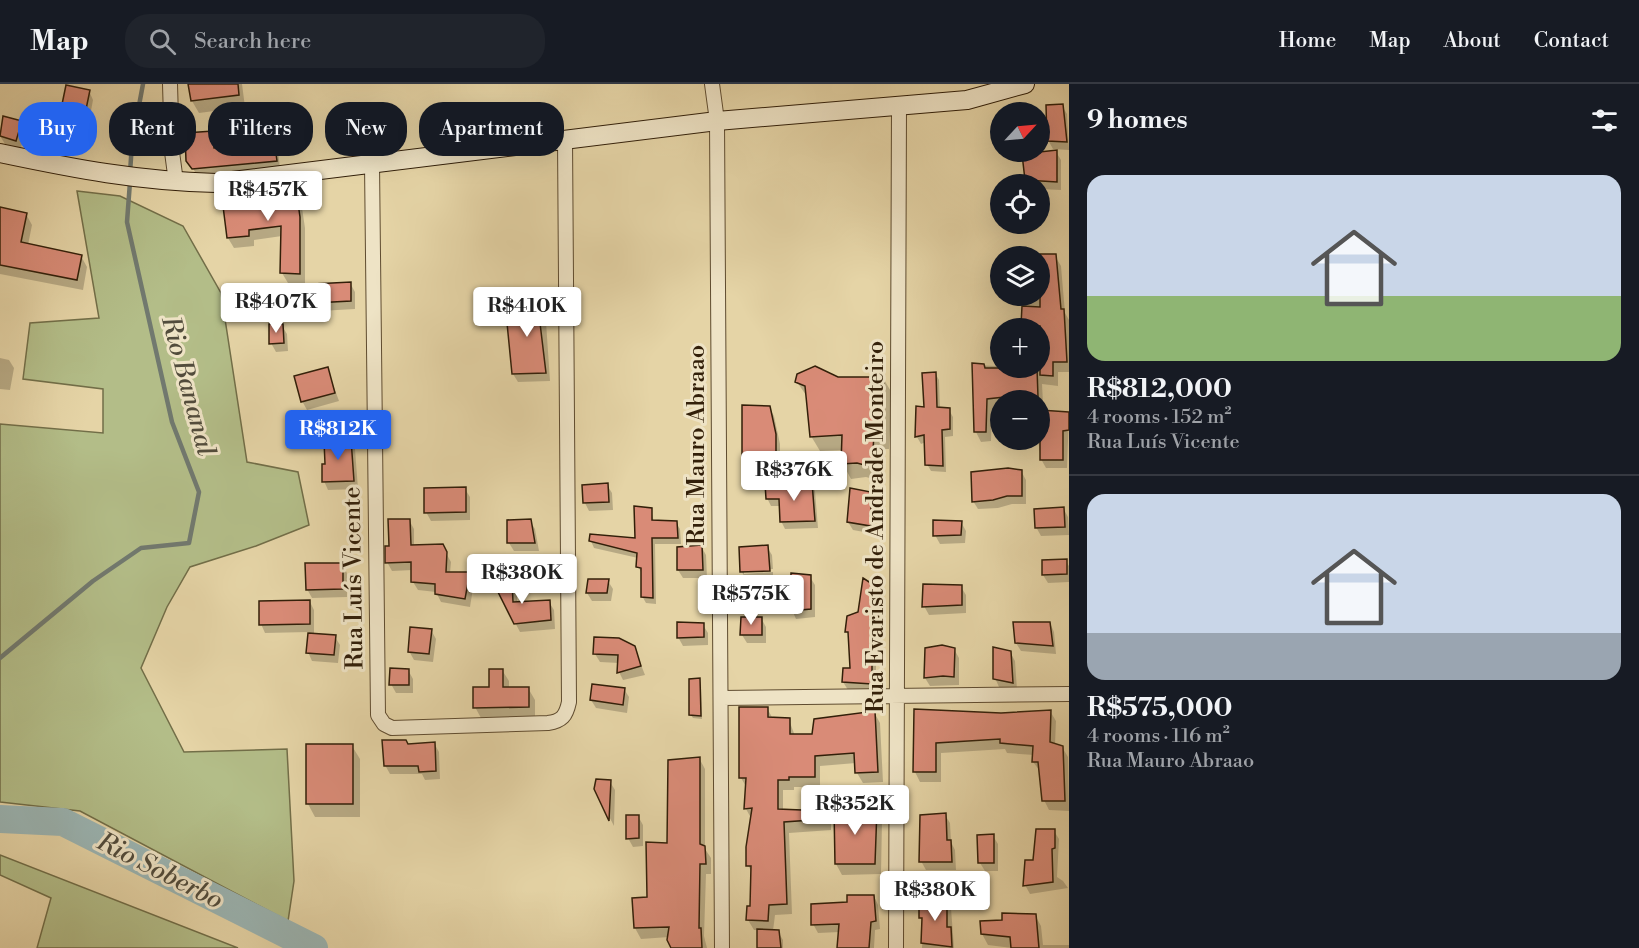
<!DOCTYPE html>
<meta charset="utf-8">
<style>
:root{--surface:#171b24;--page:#20242c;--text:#f1f3f6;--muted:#9ea1a6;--line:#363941;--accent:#2563eb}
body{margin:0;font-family:"Libre Bodoni",serif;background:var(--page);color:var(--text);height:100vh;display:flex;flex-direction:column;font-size:22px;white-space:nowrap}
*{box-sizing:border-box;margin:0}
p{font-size:20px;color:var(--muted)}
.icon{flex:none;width:33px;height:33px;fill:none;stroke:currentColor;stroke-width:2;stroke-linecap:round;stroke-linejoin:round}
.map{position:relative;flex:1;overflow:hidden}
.sheet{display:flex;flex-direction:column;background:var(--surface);width:570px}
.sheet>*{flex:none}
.banner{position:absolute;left:18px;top:18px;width:570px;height:54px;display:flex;gap:12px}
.needle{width:39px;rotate:64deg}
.fabs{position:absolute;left:990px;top:18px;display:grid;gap:12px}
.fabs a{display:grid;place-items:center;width:60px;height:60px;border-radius:50%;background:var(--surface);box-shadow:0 6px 24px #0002;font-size:30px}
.price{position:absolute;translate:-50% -51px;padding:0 14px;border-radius:6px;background:#fff;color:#222;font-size:20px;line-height:39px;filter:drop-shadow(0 2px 3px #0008)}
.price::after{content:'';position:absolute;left:50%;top:36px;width:18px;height:14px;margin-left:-9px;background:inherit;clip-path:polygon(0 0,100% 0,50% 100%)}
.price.selected{background:var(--accent);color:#fff}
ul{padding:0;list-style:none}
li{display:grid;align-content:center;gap:12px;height:318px;padding:0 18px}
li+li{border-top:2px solid var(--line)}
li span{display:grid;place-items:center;height:186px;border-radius:18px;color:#555}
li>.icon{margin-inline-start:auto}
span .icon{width:108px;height:108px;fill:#fffc;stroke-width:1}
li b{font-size:26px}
h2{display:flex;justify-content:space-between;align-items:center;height:72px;padding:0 18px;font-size:26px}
.chip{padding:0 21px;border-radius:24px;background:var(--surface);box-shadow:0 6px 24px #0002;font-size:21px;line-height:54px}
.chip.selected{background:var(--accent);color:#fff}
header{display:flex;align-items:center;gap:36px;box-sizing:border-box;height:84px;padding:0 30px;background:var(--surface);border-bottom:2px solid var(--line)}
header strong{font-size:28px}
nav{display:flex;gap:33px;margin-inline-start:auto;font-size:21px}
.search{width:420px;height:54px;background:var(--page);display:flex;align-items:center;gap:15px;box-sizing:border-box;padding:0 21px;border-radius:24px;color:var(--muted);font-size:22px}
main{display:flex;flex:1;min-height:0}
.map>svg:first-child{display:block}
.green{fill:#b3bd88;stroke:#726e48;stroke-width:1.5}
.shadow{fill:#0003}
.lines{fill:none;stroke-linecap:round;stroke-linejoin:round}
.stream{stroke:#71796f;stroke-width:4.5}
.river{stroke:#9bb5b3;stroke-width:28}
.building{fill:#d98b77;stroke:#321f09;stroke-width:1.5}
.minor-casing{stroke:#5f4c30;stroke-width:16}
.secondary-casing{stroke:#321f09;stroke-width:20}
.minor{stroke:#eee3c5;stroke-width:14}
.secondary{stroke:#eee3c5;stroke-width:18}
.labels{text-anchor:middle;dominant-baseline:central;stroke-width:6;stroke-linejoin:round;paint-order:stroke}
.street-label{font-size:24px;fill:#321f09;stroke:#eee3c5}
.water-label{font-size:26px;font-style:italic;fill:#524c3c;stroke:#eee3c5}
</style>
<header>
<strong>Map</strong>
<div class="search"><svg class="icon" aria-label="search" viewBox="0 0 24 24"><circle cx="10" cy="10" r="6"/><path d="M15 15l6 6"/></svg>Search here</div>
<nav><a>Home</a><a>Map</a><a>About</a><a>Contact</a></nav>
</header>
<main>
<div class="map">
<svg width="1069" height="864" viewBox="0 0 1069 864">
<rect width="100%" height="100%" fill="#e5d4a6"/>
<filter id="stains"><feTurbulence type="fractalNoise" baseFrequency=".00333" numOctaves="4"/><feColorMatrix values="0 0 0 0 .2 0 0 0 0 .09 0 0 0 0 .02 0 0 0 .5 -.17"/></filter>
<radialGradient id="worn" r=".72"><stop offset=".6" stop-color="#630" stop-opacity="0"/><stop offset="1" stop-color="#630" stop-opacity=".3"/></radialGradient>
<!-- green -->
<path class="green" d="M 77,107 L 120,112 L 183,142 L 221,209 L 247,378 L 298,388 L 309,441 L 256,462 L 190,483 L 167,523 L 141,584 L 184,668 L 287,665 L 294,797 L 288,837 L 80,727 L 0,718 L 0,340 L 103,349 L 103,305 L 23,295 L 30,239 L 99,234 Z
M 0,771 L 238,864 L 37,864 L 51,814 L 0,791 Z"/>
<!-- shadow -->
<path class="shadow" d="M 190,0 L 242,0 L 245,23 L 199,29 L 192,17 Z
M 89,7 L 93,16 L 88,43 L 67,38 L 62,30 Z
M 1062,22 L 1067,30 L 1069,66 L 1053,65 L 1048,56 Z
M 21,38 L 25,46 L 21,64 L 5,60 L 0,52 Z
M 272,48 L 277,57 L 280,85 L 198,93 L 188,76 L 212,49 L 218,65 L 250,62 Z
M 1056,68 L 1061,76 L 1061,106 L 1040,105 L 1040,100 L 1029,100 L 1026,96 Z
M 295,107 L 301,117 L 305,144 L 305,199 L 288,199 L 282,189 L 282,152 L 254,156 L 254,162 L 234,164 L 228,154 Z
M 26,130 L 32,141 L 28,161 L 81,172 L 87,183 L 83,206 L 0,190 L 0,134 Z
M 1043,172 L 1055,172 L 1061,182 L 1065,229 L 1069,236 L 1069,288 L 1058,288 L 1058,302 L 1042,300 L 1043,319 L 1040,319 L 1040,316 L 1000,316 L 1000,324 L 992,325 L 991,357 L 981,358 L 976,348 L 973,281 L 1040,284 L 1042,252 L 1040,252 L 1040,244 L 1025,244 L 1023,241 L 1022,212 L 1040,212 L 1040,173 Z
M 350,199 L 355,208 L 355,225 L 320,227 L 315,219 Z
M 540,214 L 545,223 L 550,297 L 518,298 L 513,290 L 517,241 Z
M 282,242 L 287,250 L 288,267 L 276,268 L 271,259 Z
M 0,274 L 9,276 L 14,284 L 10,306 L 0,305 Z
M 327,284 L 339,317 L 307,326 L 302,317 Z
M 935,289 L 939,296 L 940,325 L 949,326 L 953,333 L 953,352 L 945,353 L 946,388 L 931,387 L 927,380 L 926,358 L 921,360 L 917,353 L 917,324 L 926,324 Z
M 838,294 L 883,294 L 892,309 L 889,365 L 882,365 L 880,397 L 866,393 L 851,395 L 843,380 L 843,366 L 820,367 L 811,352 L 808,314 L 797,298 Z
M 769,324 L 774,332 L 780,360 L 780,380 L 748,381 L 743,373 Z
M 1040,328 L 1069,331 L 1067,384 L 1046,384 L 1041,375 L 1038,356 Z
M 350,357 L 355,365 L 358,405 L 328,406 L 324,397 Z
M 1021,387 L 1026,396 L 1026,420 L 1012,420 L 998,424 L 978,425 L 973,417 Z
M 811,399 L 815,407 L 818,444 L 785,445 L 781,437 L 781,422 L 771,422 L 767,414 L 797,412 Z
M 607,401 L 612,409 L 613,426 L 589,427 L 585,419 L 584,402 Z
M 465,405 L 470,413 L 470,436 L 431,437 L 426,428 Z
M 870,409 L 875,418 L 875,450 L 853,446 L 848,438 Z
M 1063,424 L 1068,433 L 1069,451 L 1041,452 L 1036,443 Z
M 651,426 L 654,438 L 676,439 L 680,445 L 681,460 L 655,460 L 656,520 L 646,519 L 642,512 L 642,490 L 638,482 L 638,474 L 594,464 L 591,457 L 637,456 Z
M 409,436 L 414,445 L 414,463 L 442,462 L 451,478 L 450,489 L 469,490 L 474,498 L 470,523 L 441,518 L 436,508 L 418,506 L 413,498 L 413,486 L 392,487 L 387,478 L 391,463 Z
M 530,437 L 535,445 L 539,467 L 514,467 L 509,459 Z
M 961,438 L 966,447 L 965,459 L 940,460 L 935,451 Z
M 701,462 L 706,471 L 707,494 L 683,494 L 678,486 Z
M 767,463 L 772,471 L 773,485 L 744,487 L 744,490 L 773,488 L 773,495 L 746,496 L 742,488 Z
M 1066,477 L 1069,482 L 1069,498 L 1048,499 L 1043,491 Z
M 342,480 L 347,489 L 347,513 L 312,514 L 307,505 Z
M 810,493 L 815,501 L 815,533 L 796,535 L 792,526 Z
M 512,497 L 517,506 L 517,519 L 549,518 L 554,526 L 555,545 L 520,548 L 494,498 Z
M 589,497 L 608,497 L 613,505 L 611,517 L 592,517 L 587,509 Z
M 961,503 L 966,511 L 966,529 L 929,531 L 924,522 Z
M 879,506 L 884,515 L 880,572 L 876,572 L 876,608 L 848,606 L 843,598 L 851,586 L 850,553 L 847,547 Z
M 310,518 L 314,526 L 314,551 L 335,553 L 340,561 L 338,579 L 312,577 L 308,568 L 309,548 L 265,549 L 261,540 Z
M 761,534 L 766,543 L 766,559 L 747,559 L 742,551 Z
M 1050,539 L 1054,548 L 1056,570 L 1021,567 L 1016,559 Z
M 703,541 L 708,549 L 708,561 L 683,562 L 678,553 Z
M 431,546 L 436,555 L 433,578 L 414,576 L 409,567 Z
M 634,563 L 645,591 L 623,596 L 619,588 L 619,579 L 600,578 L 595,570 Z
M 926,565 L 954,565 L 959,574 L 959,601 L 930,602 L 925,594 Z
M 1010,568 L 1015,577 L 1017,606 L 999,603 L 995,594 Z
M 408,586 L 413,595 L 413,609 L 396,609 L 391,600 Z
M 502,586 L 509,597 L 509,605 L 528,604 L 535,616 L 535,634 L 481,634 L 475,623 Z
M 699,596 L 701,600 L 702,635 L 693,634 L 690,630 Z
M 624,605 L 629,613 L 627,629 L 596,624 L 591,616 Z
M 767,624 L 773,635 L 789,636 L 795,652 L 813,652 L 874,628 L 880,639 L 883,698 L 863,699 L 857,689 L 856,679 L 820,682 L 820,703 L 794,703 L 794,706 L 783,706 L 783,726 L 825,729 L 831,739 L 831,746 L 789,749 L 792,830 L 775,831 L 773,847 L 778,848 L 783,856 L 783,864 L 758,864 L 759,846 L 754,846 L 748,836 L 752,823 L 752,789 L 748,781 L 751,734 L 746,725 L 747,704 L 741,694 Z
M 915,626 L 1001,630 L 1050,627 L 1056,637 L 1055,661 L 1062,663 L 1068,673 L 1069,727 L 1049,726 L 1044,716 L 1040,687 L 1033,678 L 1034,671 L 1007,669 L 1005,665 L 941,669 L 941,698 L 920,698 L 915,688 Z
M 434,659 L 439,668 L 440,695 L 425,696 L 422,690 L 390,690 L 385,681 L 408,661 Z
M 352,662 L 360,675 L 360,733 L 315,733 L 308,720 Z
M 699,674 L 705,685 L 705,765 L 711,774 L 711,790 L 706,790 L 704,852 L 707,864 L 672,864 L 669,853 L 641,855 L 635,844 L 634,815 L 648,814 Z
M 610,698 L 615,706 L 614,742 L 595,705 Z
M 876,726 L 882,737 L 881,790 L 842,791 L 836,780 L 835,727 Z
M 945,731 L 950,739 L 951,758 L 955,766 L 956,786 L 926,786 L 921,777 Z
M 638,732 L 643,741 L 643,762 L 633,763 L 628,754 Z
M 1054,747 L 1059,755 L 1057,793 L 1063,797 L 1068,804 L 1030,810 L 1025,801 L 1034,780 Z
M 993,752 L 998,760 L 998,787 L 985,787 L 980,779 Z
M 874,812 L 878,821 L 880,845 L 875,846 L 874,864 L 839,864 L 840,848 L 818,849 L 813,840 Z
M 946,815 L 951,824 L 954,864 L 922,864 L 923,838 L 921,833 Z
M 1035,831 L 1041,842 L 1043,861 L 1069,861 L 1069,864 L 1012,864 L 988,861 L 982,850 L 1003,837 Z"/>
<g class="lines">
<!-- stream -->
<path class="stream" d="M 130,89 L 132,59 L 143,0
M 0,574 L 93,497 L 141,464 L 189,459 L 199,408 L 172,338 L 127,138 L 130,98"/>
<!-- river -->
<path class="river" d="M 0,735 L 63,738 L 314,864"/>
</g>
<!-- building -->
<path class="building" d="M 188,0 L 238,0 L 239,11 L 191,17 Z
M 66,1 L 90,6 L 84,35 L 60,30 Z
M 1063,20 L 1067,58 L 1047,57 L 1046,21 Z
M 3,32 L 22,37 L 16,57 L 0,52 Z
M 213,47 L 214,64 L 248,60 L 247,50 L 273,47 L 277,77 L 192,85 L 186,77 L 185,49 Z
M 1057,66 L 1057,98 L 1025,96 L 1022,70 Z
M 296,105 L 300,133 L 300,190 L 280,189 L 281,142 L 249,146 L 249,152 L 227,154 L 222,114 Z
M 0,123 L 27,129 L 21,158 L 82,171 L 77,196 L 0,181 Z
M 1040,170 L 1056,170 L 1061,225 L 1064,225 L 1067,278 L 1053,278 L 1053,292 L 1040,291 L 1040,242 L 1021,241 L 1022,222 L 1040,223 Z
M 351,198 L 351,217 L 314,219 L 313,200 Z
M 541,213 L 540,239 L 546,289 L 512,290 L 507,239 L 516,239 L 513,214 Z
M 269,240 L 283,240 L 284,259 L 269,260 Z
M 972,279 L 984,280 L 985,284 L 1037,284 L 1038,313 L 1022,311 L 987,315 L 986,348 L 974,348 Z
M 815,282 L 838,293 L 884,293 L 881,350 L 874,350 L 872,383 L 857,379 L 841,380 L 842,351 L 810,353 L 805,302 L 795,298 L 797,290 Z
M 328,283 L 335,309 L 301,318 L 294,292 Z
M 936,288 L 937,323 L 950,324 L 950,345 L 942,346 L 943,382 L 925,381 L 924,351 L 915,353 L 916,322 L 924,323 L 922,289 Z
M 742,321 L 770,322 L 776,350 L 776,372 L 742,373 Z
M 1040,326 L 1069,328 L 1069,346 L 1063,347 L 1063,376 L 1040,376 Z
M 351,355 L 354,397 L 322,398 L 322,380 L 325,380 L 324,357 Z
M 1008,384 L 1022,386 L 1022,412 L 1007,412 L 993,416 L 972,418 L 971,388 Z
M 797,396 L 812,398 L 815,437 L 780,438 L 779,415 L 766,415 L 765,399 L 773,399 L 796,409 Z
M 608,399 L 609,418 L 583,419 L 582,401 Z
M 466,403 L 466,428 L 424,429 L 424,404 Z
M 850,404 L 871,408 L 871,442 L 847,438 Z
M 634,422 L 652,424 L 652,436 L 677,437 L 678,454 L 652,454 L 653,514 L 641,513 L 641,484 L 636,483 L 637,469 L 589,457 L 590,450 L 635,454 Z
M 1064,423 L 1065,443 L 1035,444 L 1034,425 Z
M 388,435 L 410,435 L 411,461 L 443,460 L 447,468 L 446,488 L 470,488 L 465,515 L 435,510 L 435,500 L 411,498 L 411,478 L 385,479 L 385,462 L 389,462 Z
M 531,435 L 535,459 L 507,459 L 507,436 Z
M 933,436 L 962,437 L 961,451 L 933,452 Z
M 702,461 L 703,486 L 677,486 L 677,463 Z
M 768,461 L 770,487 L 740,488 L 739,463 Z
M 1067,475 L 1067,490 L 1042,491 L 1042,476 Z
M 305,479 L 343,479 L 343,505 L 306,506 Z
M 791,489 L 811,491 L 811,525 L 790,527 Z
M 863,494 L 880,505 L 876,564 L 872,564 L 872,600 L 842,598 L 843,584 L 850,584 L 848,548 L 845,548 L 847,532 L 858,528 Z
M 588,495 L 609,495 L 607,509 L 586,509 Z
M 492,496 L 512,496 L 513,518 L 550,516 L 551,536 L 514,540 Z
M 923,500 L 962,501 L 962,521 L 922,523 Z
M 310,516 L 310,540 L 259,541 L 259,517 Z
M 741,533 L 762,533 L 762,551 L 740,551 Z
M 677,538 L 704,539 L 704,553 L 677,554 Z
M 1013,538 L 1050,538 L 1053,562 L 1015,559 Z
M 410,543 L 432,545 L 429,570 L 408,568 Z
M 308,549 L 336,551 L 334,571 L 306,569 Z
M 594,553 L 619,554 L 635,562 L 641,582 L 617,589 L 618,571 L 593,570 Z
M 942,561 L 955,564 L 954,593 L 943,592 L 924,594 L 925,564 Z
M 993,563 L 1011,567 L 1013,599 L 993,595 Z
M 390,584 L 409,585 L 409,601 L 389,601 Z
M 489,585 L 503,585 L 503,603 L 529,603 L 529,623 L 473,624 L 473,603 L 489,603 Z
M 700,594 L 701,632 L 689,631 L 689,595 Z
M 592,600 L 625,604 L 623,621 L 590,616 Z
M 739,623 L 768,623 L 768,633 L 790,634 L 790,650 L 812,650 L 814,635 L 875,627 L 878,688 L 855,689 L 854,669 L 815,672 L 815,693 L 789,693 L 789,696 L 778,696 L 778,725 L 826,727 L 826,735 L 784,738 L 787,820 L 769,821 L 768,837 L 746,836 L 747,822 L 750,822 L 751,782 L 746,782 L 746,763 L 752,724 L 744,725 L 746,694 L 739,694 Z
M 914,625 L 1001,629 L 1051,626 L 1050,658 L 1063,662 L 1065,717 L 1042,717 L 1038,678 L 1032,678 L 1033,662 L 1000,659 L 1000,655 L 936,659 L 936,688 L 913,688 Z
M 382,656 L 406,656 L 408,660 L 435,658 L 436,687 L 419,688 L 418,682 L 384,682 Z
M 306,660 L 353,660 L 353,720 L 306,720 Z
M 700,673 L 700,760 L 705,762 L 706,780 L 700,780 L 699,844 L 701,844 L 702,864 L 671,864 L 667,856 L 669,843 L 634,844 L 632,814 L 647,813 L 646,758 L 667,759 L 668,676 Z
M 596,695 L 611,696 L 609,737 L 594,705 Z
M 877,724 L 875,780 L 835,780 L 834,725 Z
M 946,729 L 947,756 L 951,756 L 952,778 L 919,778 L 920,731 Z
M 626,731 L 639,731 L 639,754 L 626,755 Z
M 1036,745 L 1055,745 L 1055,764 L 1052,765 L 1053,798 L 1023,802 L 1025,776 L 1033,776 Z
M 994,750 L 994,779 L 978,779 L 977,751 Z
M 847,811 L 874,811 L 876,837 L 871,838 L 869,864 L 837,864 L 839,840 L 811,841 L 811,820 L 847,818 Z
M 919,814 L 947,814 L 947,843 L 951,843 L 952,863 L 921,859 L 922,834 L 919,834 Z
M 1002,829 L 1036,830 L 1039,864 L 1011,864 L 1010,853 L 981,850 L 980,837 L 1002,836 Z
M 757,845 L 779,846 L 781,864 L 757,864 Z"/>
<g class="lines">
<!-- minor casing -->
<g class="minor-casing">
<path id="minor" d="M 170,0 L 172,68 L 176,98
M 712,0 L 717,37 L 722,864
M 372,79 L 378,631 L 384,640 L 392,644 L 548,639 C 562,637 566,632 569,618 L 565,55
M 722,614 L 1069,610
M 896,864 L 899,22"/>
</g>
<!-- secondary casing -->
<g class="secondary-casing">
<path id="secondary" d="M 0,69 C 76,85 138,97 216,99 L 717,37 L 967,16 L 1025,0"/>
</g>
<!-- minor -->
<use href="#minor" class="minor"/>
<!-- secondary -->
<use href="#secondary" class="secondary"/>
</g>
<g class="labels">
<!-- street labels -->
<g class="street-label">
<text transform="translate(697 361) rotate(-90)">Rua Mauro Abraao</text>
<text transform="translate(876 443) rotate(-90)">Rua Evaristo de Andrade Monteiro</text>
<text transform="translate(354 494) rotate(-91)">Rua Luís Vicente</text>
</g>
<!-- water labels -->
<g class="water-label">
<text transform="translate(188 302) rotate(75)">Rio Bananal</text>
<text transform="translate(160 787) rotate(27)">Rio Soberbo</text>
</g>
</g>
<rect width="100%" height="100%" filter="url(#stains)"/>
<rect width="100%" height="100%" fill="url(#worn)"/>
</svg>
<div class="fabs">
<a><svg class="needle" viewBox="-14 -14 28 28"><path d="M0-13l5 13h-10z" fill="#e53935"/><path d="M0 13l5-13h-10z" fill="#9ea1a6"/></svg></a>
<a><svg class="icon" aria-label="locate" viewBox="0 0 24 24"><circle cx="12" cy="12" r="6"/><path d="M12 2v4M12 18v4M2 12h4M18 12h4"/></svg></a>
<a><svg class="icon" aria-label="layers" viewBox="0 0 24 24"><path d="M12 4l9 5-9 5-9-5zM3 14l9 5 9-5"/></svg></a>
<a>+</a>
<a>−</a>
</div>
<b class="price" style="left:268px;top:138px">R$457K</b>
<b class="price" style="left:276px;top:250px">R$407K</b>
<b class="price" style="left:527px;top:254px">R$410K</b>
<b class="price selected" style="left:338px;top:377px">R$812K</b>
<b class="price" style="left:794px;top:418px">R$376K</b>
<b class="price" style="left:522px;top:521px">R$380K</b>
<b class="price" style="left:751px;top:542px">R$575K</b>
<b class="price" style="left:855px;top:752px">R$352K</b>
<b class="price" style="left:935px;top:838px">R$380K</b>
<div class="banner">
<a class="chip selected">Buy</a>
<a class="chip">Rent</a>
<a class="chip">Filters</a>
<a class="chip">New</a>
<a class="chip">Apartment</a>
</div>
</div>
<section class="sheet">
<h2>9 homes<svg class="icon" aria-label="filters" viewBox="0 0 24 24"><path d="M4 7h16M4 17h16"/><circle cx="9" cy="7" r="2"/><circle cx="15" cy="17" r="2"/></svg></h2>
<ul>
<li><span style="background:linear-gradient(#c9d6e8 65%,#8fb573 0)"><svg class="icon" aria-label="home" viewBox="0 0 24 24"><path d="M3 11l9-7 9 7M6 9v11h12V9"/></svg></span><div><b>R$812,000</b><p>4 rooms · 152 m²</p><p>Rua Luís Vicente</p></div></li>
<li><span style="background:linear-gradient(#c9d6e8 75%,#9aa5b1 0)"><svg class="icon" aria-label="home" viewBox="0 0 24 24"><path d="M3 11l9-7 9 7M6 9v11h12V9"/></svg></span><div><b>R$575,000</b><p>4 rooms · 116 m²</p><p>Rua Mauro Abraao</p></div></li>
</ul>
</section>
</main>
